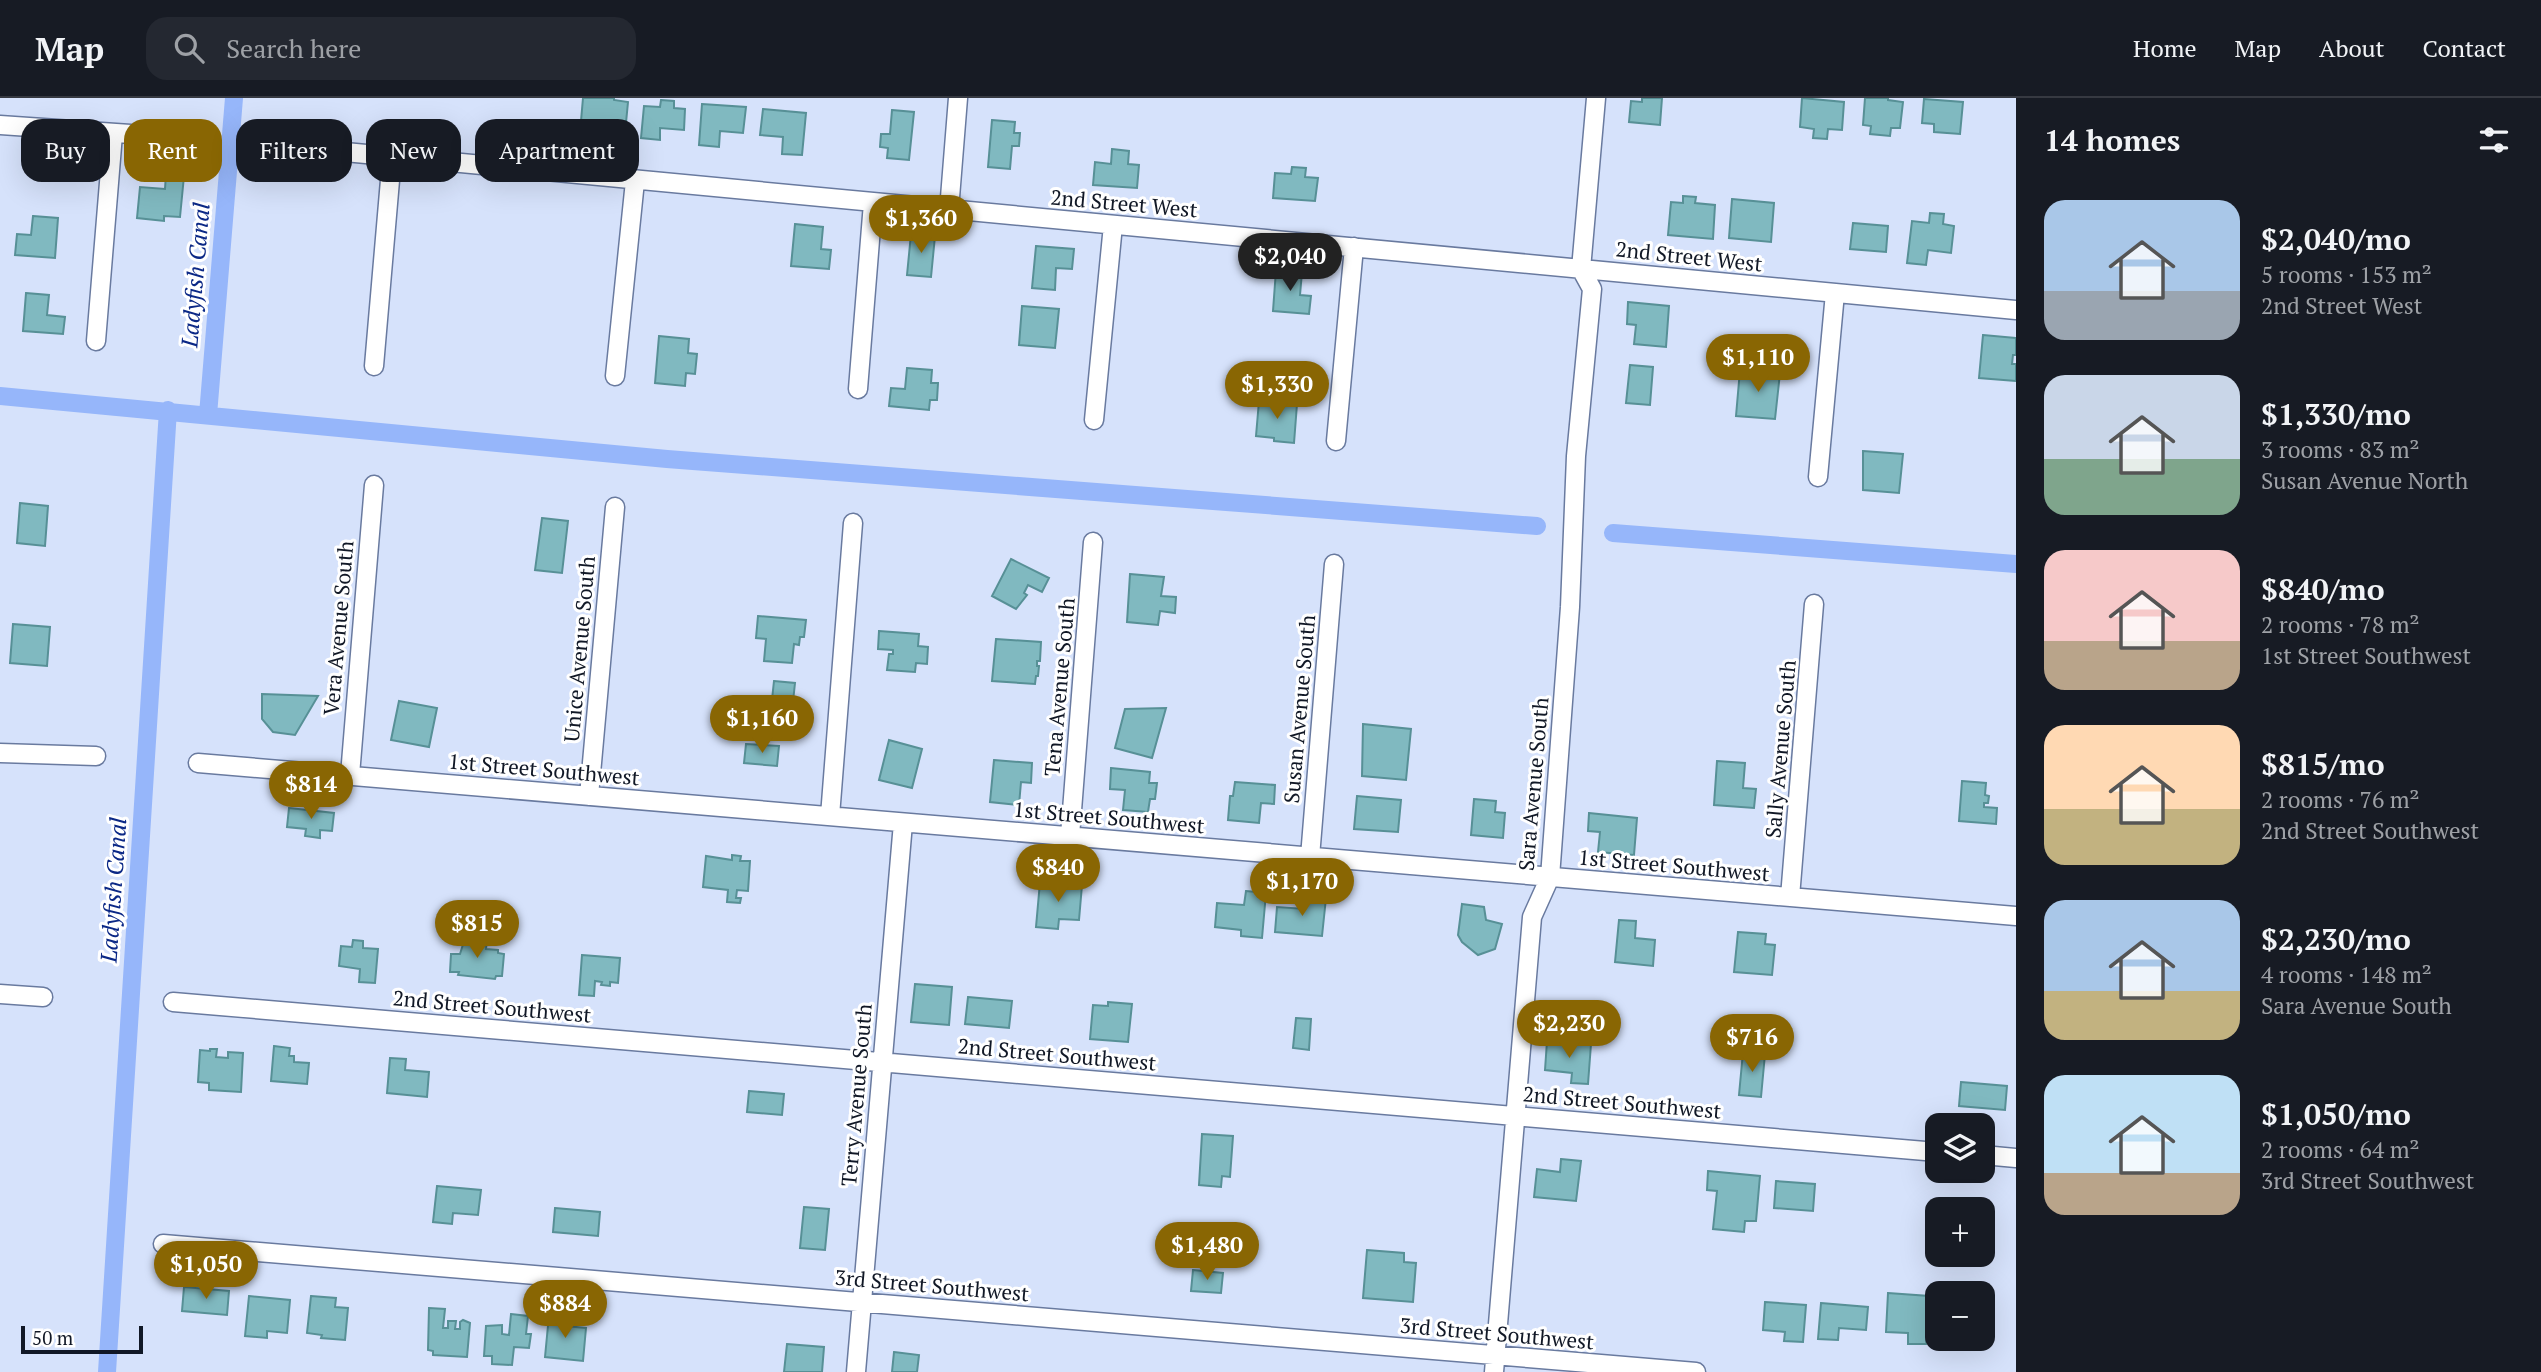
<!DOCTYPE html>
<meta charset="utf-8">
<style>
:root{--surface:#171b24;--page:#242831;--text:#f1f3f6;--muted:#9ea1a6;--line:#363941;--accent:#896603}
body{margin:0;font-family:"PT Serif",serif;background:var(--page);color:var(--text);height:100vh;display:flex;flex-direction:column;font-size:26px;white-space:nowrap}
*{box-sizing:border-box;margin:0}
p{font-size:23px;color:var(--muted)}
.icon{flex:none;width:38px;height:38px;fill:none;stroke:currentColor;stroke-width:2;stroke-linecap:round;stroke-linejoin:round}
.map{position:relative;flex:1;overflow:hidden}
.panel{display:flex;flex-direction:column;background:var(--surface);width:525px}
.panel>*{flex:none}
.guide{position:absolute;left:21px;top:21px;width:665px;height:63px;display:flex;gap:14px}
.buttons{position:absolute;left:1925px;top:1015px;display:grid;gap:14px}
.buttons a{display:grid;place-items:center;width:70px;height:70px;border-radius:14px;background:var(--surface);box-shadow:0 7px 28px #0002;font-size:35px}
.scale{position:absolute;left:21px;bottom:18px;width:122px;box-sizing:border-box;padding-left:7px;border:4px solid #111826;border-top:0;font-size:19px;line-height:24px;white-space:nowrap;color:#111826;-webkit-text-stroke:5px #fff;paint-order:stroke}
.price{position:absolute;translate:-50% -60px;padding:0 16px;border-radius:24px;background:var(--accent);color:#fff;font-size:23px;line-height:46px;filter:drop-shadow(0 2px 4px #0008)}
.price::after{content:'';position:absolute;left:50%;top:42px;width:21px;height:16px;margin-left:-10px;background:inherit;clip-path:polygon(0 0,100% 0,50% 100%)}
.price.current{background:#222;color:#fff}
ul{padding:0;list-style:none}
li{display:flex;align-items:center;gap:21px;height:175px;padding:0 28px}
li span{display:grid;place-items:center;flex:none;width:196px;height:140px;border-radius:21px;color:#555}
li>.icon{margin-inline-start:auto}
span .icon{width:84px;height:84px;fill:#fffc;stroke-width:1}
li b{font-size:30px}
h2{display:flex;justify-content:space-between;align-items:center;height:84px;padding:0 28px;font-size:30px}
.chip{padding:0 24px;border-radius:21px;background:var(--surface);box-shadow:0 7px 28px #0002;font-size:24px;line-height:63px}
.chip.current{background:var(--accent);color:#fff}
header{display:flex;align-items:center;gap:42px;box-sizing:border-box;height:98px;padding:0 35px;background:var(--surface);border-bottom:2px solid var(--line)}
header strong{font-size:33px}
nav{display:flex;gap:38px;margin-inline-start:auto;font-size:24px}
.search{width:490px;height:63px;background:var(--page);display:flex;align-items:center;gap:18px;box-sizing:border-box;padding:0 24px;border-radius:21px;color:var(--muted);font-size:26px}
main{display:flex;flex:1;min-height:0}
.map>svg:first-child{display:block}
.lines{fill:none;stroke-linecap:round;stroke-linejoin:round}
.canal{stroke:#96b6fa;stroke-width:18}
.building{fill:#80b9c0;stroke:#579096;stroke-width:2}
.street-casing{stroke:#697a9f;stroke-width:21}
.street{stroke:#fff;stroke-width:18}
.labels{text-anchor:middle;dominant-baseline:central;stroke-width:6;stroke-linejoin:round;paint-order:stroke}
.street-label{font-size:21px;fill:#111826;stroke:#fff}
.water-label{font-size:23px;font-style:italic;fill:#0b2886;stroke:#fff}
</style>
<header>
<strong>Map</strong>
<div class="search"><svg class="icon" aria-label="search" viewBox="0 0 24 24"><circle cx="10" cy="10" r="6"/><path d="M15 15l6 6"/></svg>Search here</div>
<nav><a>Home</a><a>Map</a><a>About</a><a>Contact</a></nav>
</header>
<main>
<div class="map">
<svg width="2016" height="1274" viewBox="0 0 2016 1274">
<rect width="100%" height="100%" fill="#d6e2fb"/>
<g class="lines">
<!-- canal -->
<path class="canal" d="M 0,298 L 667,361 L 1537,428
M 208,317 L 234,0
M 1613,435 L 2016,466
M 107,1274 L 168,312"/>
</g>
<!-- building -->
<path class="building" d="M 583,0 L 614,0 L 614,2 L 628,4 L 625,35 L 608,34 L 609,25 L 581,23 Z
M 1642,0 L 1662,0 L 1660,27 L 1629,24 L 1631,3 L 1642,4 Z
M 1802,0 L 1844,4 L 1842,32 L 1828,31 L 1827,41 L 1813,40 L 1814,31 L 1800,29 Z
M 1865,0 L 1888,0 L 1888,2 L 1903,4 L 1900,30 L 1891,30 L 1890,38 L 1870,36 L 1871,28 L 1863,27 Z
M 1924,1 L 1963,4 L 1960,36 L 1934,34 L 1934,26 L 1922,25 Z
M 661,2 L 674,3 L 674,10 L 685,11 L 684,32 L 660,30 L 660,42 L 641,40 L 644,8 L 660,9 Z
M 702,6 L 746,9 L 743,35 L 720,33 L 719,49 L 699,47 Z
M 763,11 L 806,15 L 802,57 L 782,56 L 783,39 L 760,37 Z
M 892,12 L 914,14 L 909,62 L 887,60 L 888,50 L 880,49 L 881,36 L 890,36 Z
M 992,22 L 1015,24 L 1014,35 L 1020,35 L 1019,48 L 1012,48 L 1010,71 L 988,69 Z
M 1112,51 L 1129,53 L 1128,66 L 1139,67 L 1137,90 L 1093,87 L 1095,64 L 1111,66 Z
M 1292,69 L 1306,70 L 1305,79 L 1318,80 L 1315,103 L 1273,100 L 1275,75 L 1291,76 Z
M 166,76 L 184,78 L 180,119 L 164,118 L 164,123 L 137,120 L 140,89 L 165,91 Z
M 1683,98 L 1696,99 L 1695,105 L 1715,107 L 1713,141 L 1668,137 L 1671,104 L 1683,105 Z
M 1732,101 L 1774,105 L 1771,144 L 1729,140 Z
M 1930,115 L 1944,116 L 1943,126 L 1954,128 L 1951,155 L 1928,152 L 1926,167 L 1907,165 L 1912,123 L 1929,125 Z
M 33,118 L 58,120 L 55,160 L 15,157 L 17,136 L 31,137 Z
M 1853,125 L 1888,128 L 1886,154 L 1850,151 Z
M 795,126 L 823,129 L 821,151 L 831,152 L 829,171 L 791,168 Z
M 911,136 L 935,138 L 931,179 L 907,177 Z
M 1036,148 L 1074,151 L 1072,171 L 1056,170 L 1055,192 L 1032,190 Z
M 1276,172 L 1302,174 L 1300,197 L 1311,198 L 1309,216 L 1273,213 Z
M 26,195 L 49,197 L 47,217 L 65,219 L 63,236 L 23,233 Z
M 1628,204 L 1669,208 L 1666,249 L 1634,246 L 1636,227 L 1627,226 Z
M 1022,208 L 1059,211 L 1055,250 L 1019,247 Z
M 1983,237 L 2016,240 L 2016,257 L 2013,257 L 2012,266 L 2016,266 L 2016,283 L 1979,280 Z
M 659,238 L 689,241 L 688,255 L 697,256 L 695,276 L 686,275 L 685,288 L 655,285 Z
M 1630,267 L 1653,269 L 1650,307 L 1626,305 Z
M 907,270 L 932,272 L 931,285 L 938,285 L 937,302 L 930,302 L 929,312 L 889,308 L 891,290 L 905,291 Z
M 1740,272 L 1780,275 L 1775,321 L 1736,318 Z
M 1259,303 L 1297,306 L 1294,345 L 1274,343 L 1274,340 L 1256,338 Z
M 1863,353 L 1903,356 L 1899,395 L 1863,392 Z
M 20,405 L 48,408 L 45,448 L 17,445 Z
M 542,420 L 568,423 L 562,475 L 535,472 Z
M 1011,461 L 1049,480 L 1042,494 L 1028,487 L 1024,495 L 1027,497 L 1016,511 L 992,498 Z
M 1130,476 L 1164,479 L 1161,498 L 1176,499 L 1175,515 L 1160,513 L 1158,527 L 1127,524 Z
M 758,518 L 806,522 L 804,539 L 800,539 L 799,547 L 794,546 L 792,565 L 764,563 L 766,541 L 756,540 Z
M 13,526 L 50,529 L 47,568 L 10,565 Z
M 879,533 L 919,536 L 918,548 L 928,549 L 927,566 L 916,565 L 915,574 L 887,572 L 889,556 L 893,556 L 893,552 L 878,551 Z
M 996,541 L 1041,544 L 1040,563 L 1037,563 L 1037,568 L 1039,568 L 1038,578 L 1036,578 L 1035,586 L 992,583 Z
M 774,583 L 795,585 L 791,622 L 770,620 Z
M 262,596 L 318,598 L 295,637 L 273,634 L 262,621 Z
M 399,603 L 437,610 L 429,649 L 391,642 Z
M 1166,610 L 1152,660 L 1115,650 L 1125,611 Z
M 1363,626 L 1411,631 L 1406,682 L 1362,678 Z
M 889,642 L 922,651 L 912,690 L 879,682 Z
M 746,646 L 779,648 L 777,668 L 744,665 Z
M 994,662 L 1032,665 L 1031,685 L 1021,684 L 1019,707 L 990,704 Z
M 1717,663 L 1745,665 L 1743,690 L 1756,691 L 1754,710 L 1714,707 Z
M 1111,670 L 1150,674 L 1149,685 L 1157,685 L 1155,701 L 1150,701 L 1148,714 L 1123,712 L 1125,692 L 1110,691 Z
M 1962,683 L 1986,685 L 1985,697 L 1989,698 L 1988,705 L 1984,705 L 1984,709 L 1997,710 L 1996,726 L 1959,723 Z
M 1235,684 L 1275,687 L 1274,706 L 1261,705 L 1259,725 L 1228,722 L 1230,698 L 1233,698 Z
M 1357,698 L 1401,702 L 1398,734 L 1354,731 Z
M 1474,701 L 1496,703 L 1495,714 L 1505,715 L 1503,740 L 1471,737 Z
M 289,710 L 334,715 L 332,733 L 320,732 L 320,740 L 305,738 L 306,731 L 287,729 Z
M 1589,715 L 1637,720 L 1634,757 L 1598,754 L 1600,734 L 1588,733 Z
M 732,757 L 741,758 L 740,763 L 750,763 L 748,793 L 737,792 L 736,800 L 741,800 L 740,805 L 727,804 L 728,792 L 703,789 L 706,758 L 732,762 Z
M 1040,784 L 1082,787 L 1079,822 L 1059,821 L 1058,831 L 1036,829 Z
M 1246,793 L 1266,795 L 1262,840 L 1241,838 L 1241,832 L 1215,829 L 1217,805 L 1244,807 Z
M 1306,798 L 1326,800 L 1322,838 L 1275,834 L 1277,809 L 1305,811 Z
M 1462,806 L 1484,809 L 1486,822 L 1502,826 L 1495,851 L 1478,857 L 1462,844 L 1458,837 Z
M 1619,822 L 1636,823 L 1635,840 L 1655,842 L 1653,868 L 1615,864 Z
M 1738,834 L 1766,836 L 1765,846 L 1775,847 L 1772,877 L 1734,874 Z
M 465,840 L 487,842 L 486,851 L 498,852 L 498,855 L 504,856 L 502,878 L 496,878 L 495,881 L 458,877 L 459,874 L 450,874 L 451,856 L 460,856 Z
M 353,842 L 363,843 L 363,850 L 378,851 L 375,885 L 359,884 L 360,871 L 339,868 L 341,848 L 352,849 Z
M 582,857 L 620,860 L 618,885 L 610,884 L 610,888 L 601,887 L 602,884 L 595,883 L 594,898 L 579,897 Z
M 915,886 L 952,889 L 949,927 L 911,924 Z
M 968,899 L 1012,903 L 1009,930 L 965,926 Z
M 1108,904 L 1132,906 L 1128,944 L 1090,941 L 1093,907 L 1108,908 Z
M 1296,920 L 1311,921 L 1309,952 L 1293,950 Z
M 1547,943 L 1591,946 L 1588,986 L 1571,985 L 1572,975 L 1545,972 Z
M 274,948 L 290,950 L 289,958 L 294,958 L 294,964 L 309,965 L 307,986 L 271,983 Z
M 210,951 L 217,951 L 216,959 L 228,960 L 228,954 L 243,955 L 241,994 L 209,992 L 209,985 L 198,984 L 200,952 L 210,953 Z
M 1743,954 L 1765,956 L 1761,999 L 1739,997 Z
M 390,960 L 406,961 L 405,972 L 429,974 L 427,999 L 387,995 Z
M 1961,984 L 2007,988 L 2005,1012 L 1959,1008 Z
M 749,993 L 784,996 L 782,1017 L 747,1014 Z
M 1202,1036 L 1233,1038 L 1230,1079 L 1222,1078 L 1221,1089 L 1199,1087 Z
M 1561,1061 L 1581,1063 L 1576,1103 L 1534,1099 L 1537,1071 L 1560,1074 Z
M 1708,1073 L 1760,1078 L 1756,1123 L 1745,1123 L 1744,1134 L 1713,1131 L 1717,1093 L 1707,1092 Z
M 1776,1083 L 1815,1086 L 1813,1113 L 1774,1110 Z
M 437,1088 L 481,1092 L 478,1117 L 453,1115 L 452,1126 L 433,1124 Z
M 804,1109 L 829,1111 L 825,1152 L 800,1150 Z
M 555,1110 L 600,1114 L 598,1138 L 553,1134 Z
M 1367,1152 L 1404,1155 L 1404,1164 L 1416,1165 L 1413,1204 L 1363,1200 Z
M 1193,1172 L 1223,1175 L 1221,1195 L 1191,1193 Z
M 184,1189 L 229,1193 L 227,1217 L 182,1213 Z
M 1888,1195 L 1929,1198 L 1926,1246 L 1908,1246 L 1908,1235 L 1886,1234 Z
M 249,1198 L 290,1202 L 287,1235 L 267,1233 L 267,1240 L 245,1238 Z
M 311,1198 L 336,1200 L 335,1209 L 348,1210 L 345,1242 L 321,1240 L 322,1237 L 307,1235 Z
M 1765,1204 L 1806,1207 L 1803,1244 L 1784,1243 L 1785,1234 L 1763,1232 Z
M 1821,1205 L 1868,1209 L 1866,1232 L 1839,1230 L 1838,1242 L 1818,1241 Z
M 429,1210 L 445,1211 L 443,1230 L 448,1230 L 448,1223 L 456,1223 L 455,1231 L 460,1231 L 460,1224 L 463,1222 L 470,1225 L 467,1259 L 433,1257 L 433,1253 L 428,1252 Z
M 511,1216 L 528,1218 L 526,1236 L 531,1236 L 529,1250 L 514,1249 L 512,1267 L 492,1266 L 492,1258 L 484,1258 L 486,1228 L 502,1227 L 502,1236 L 509,1237 Z
M 549,1217 L 567,1219 L 566,1228 L 586,1230 L 583,1263 L 545,1259 Z
M 787,1246 L 824,1249 L 822,1274 L 784,1274 Z
M 894,1254 L 919,1257 L 917,1274 L 892,1274 Z"/>
<g class="lines">
<!-- street casing -->
<g class="street-casing">
<path id="street" d="M 0,27 L 174,39
M 271,47 L 2016,212
M 949,112 L 958,0
M 96,243 L 113,36
M 374,268 L 392,59
M 615,278 L 635,83
M 858,291 L 873,105
M 1094,322 L 1113,127
M 1336,343 L 1354,149
M 1818,379 L 1835,195
M 0,655 L 96,658
M 198,665 L 2016,818
M 350,677 L 374,387
M 589,698 L 615,409
M 830,718 L 853,425
M 1070,738 L 1093,444
M 1310,759 L 1334,466
M 1790,799 L 1814,506
M 0,896 L 43,899
M 173,904 L 1937,1054
M 1983,1057 L 2016,1060
M 163,1146 L 1696,1274
M 856,1274 L 903,725
M 1494,1274 L 1532,819 L 1550,779 L 1570,509 L 1576,358 L 1592,191 L 1581,171 L 1596,0"/>
</g>
<!-- street -->
<use href="#street" class="street"/>
</g>
<g class="labels">
<!-- street labels -->
<g class="street-label">
<text transform="translate(1124 105) rotate(5)">2nd Street West</text>
<text transform="translate(1689 158) rotate(6)">2nd Street West</text>
<text transform="translate(338 530) rotate(-85)">Vera Avenue South</text>
<text transform="translate(579 551) rotate(-85)">Unice Avenue South</text>
<text transform="translate(1059 589) rotate(-85)">Tena Avenue South</text>
<text transform="translate(1299 611) rotate(-85)">Susan Avenue South</text>
<text transform="translate(1780 651) rotate(-85)">Sally Avenue South</text>
<text transform="translate(544 671) rotate(5)">1st Street Southwest</text>
<text transform="translate(1533 686) rotate(-85)">Sara Avenue South</text>
<text transform="translate(1109 719) rotate(5)">1st Street Southwest</text>
<text transform="translate(1674 767) rotate(5)">1st Street Southwest</text>
<text transform="translate(492 908) rotate(5)">2nd Street Southwest</text>
<text transform="translate(1057 956) rotate(5)">2nd Street Southwest</text>
<text transform="translate(856 997) rotate(-85)">Terry Avenue South</text>
<text transform="translate(1622 1004) rotate(5)">2nd Street Southwest</text>
<text transform="translate(932 1187) rotate(5)">3rd Street Southwest</text>
<text transform="translate(1497 1235) rotate(5)">3rd Street Southwest</text>
</g>
<!-- water labels -->
<g class="water-label">
<text transform="translate(195 177) rotate(-85)">Ladyfish Canal</text>
<text transform="translate(113 792) rotate(-86)">Ladyfish Canal</text>
</g>
</g>
</svg>
<div class="buttons">
<a><svg class="icon" aria-label="layers" viewBox="0 0 24 24"><path d="M12 4l9 5-9 5-9-5zM3 14l9 5 9-5"/></svg></a>
<a>+</a>
<a>−</a>
</div>
<div class="scale">50 m</div>
<b class="price" style="left:921px;top:157px">$1,360</b>
<b class="price current" style="left:1290px;top:195px">$2,040</b>
<b class="price" style="left:1758px;top:296px">$1,110</b>
<b class="price" style="left:1277px;top:323px">$1,330</b>
<b class="price" style="left:762px;top:657px">$1,160</b>
<b class="price" style="left:311px;top:723px">$814</b>
<b class="price" style="left:1058px;top:806px">$840</b>
<b class="price" style="left:1302px;top:820px">$1,170</b>
<b class="price" style="left:477px;top:862px">$815</b>
<b class="price" style="left:1569px;top:962px">$2,230</b>
<b class="price" style="left:1752px;top:976px">$716</b>
<b class="price" style="left:1207px;top:1184px">$1,480</b>
<b class="price" style="left:206px;top:1203px">$1,050</b>
<b class="price" style="left:565px;top:1242px">$884</b>
<div class="guide">
<a class="chip">Buy</a>
<a class="chip current">Rent</a>
<a class="chip">Filters</a>
<a class="chip">New</a>
<a class="chip">Apartment</a>
</div>
</div>
<section class="panel">
<h2>14 homes<svg class="icon" aria-label="filters" viewBox="0 0 24 24"><path d="M4 7h16M4 17h16"/><circle cx="9" cy="7" r="2"/><circle cx="15" cy="17" r="2"/></svg></h2>
<ul>
<li><span style="background:linear-gradient(#a9c7e8 65%,#9aa5b1 0)"><svg class="icon" aria-label="home" viewBox="0 0 24 24"><path d="M3 11l9-7 9 7M6 9v11h12V9"/></svg></span><div><b>$2,040/mo</b><p>5 rooms · 153 m²</p><p>2nd Street West</p></div></li>
<li><span style="background:linear-gradient(#c9d6e8 60%,#7fa58c 0)"><svg class="icon" aria-label="home" viewBox="0 0 24 24"><path d="M3 11l9-7 9 7M6 9v11h12V9"/></svg></span><div><b>$1,330/mo</b><p>3 rooms · 83 m²</p><p>Susan Avenue North</p></div></li>
<li><span style="background:linear-gradient(#f6c9c9 65%,#b9a48a 0)"><svg class="icon" aria-label="home" viewBox="0 0 24 24"><path d="M3 11l9-7 9 7M6 9v11h12V9"/></svg></span><div><b>$840/mo</b><p>2 rooms · 78 m²</p><p>1st Street Southwest</p></div></li>
<li><span style="background:linear-gradient(#ffd9b3 60%,#c2b280 0)"><svg class="icon" aria-label="home" viewBox="0 0 24 24"><path d="M3 11l9-7 9 7M6 9v11h12V9"/></svg></span><div><b>$815/mo</b><p>2 rooms · 76 m²</p><p>2nd Street Southwest</p></div></li>
<li><span style="background:linear-gradient(#a9c7e8 65%,#c2b280 0)"><svg class="icon" aria-label="home" viewBox="0 0 24 24"><path d="M3 11l9-7 9 7M6 9v11h12V9"/></svg></span><div><b>$2,230/mo</b><p>4 rooms · 148 m²</p><p>Sara Avenue South</p></div></li>
<li><span style="background:linear-gradient(#bfe0f5 70%,#b9a48a 0)"><svg class="icon" aria-label="home" viewBox="0 0 24 24"><path d="M3 11l9-7 9 7M6 9v11h12V9"/></svg></span><div><b>$1,050/mo</b><p>2 rooms · 64 m²</p><p>3rd Street Southwest</p></div></li>
</ul>
</section>
</main>
